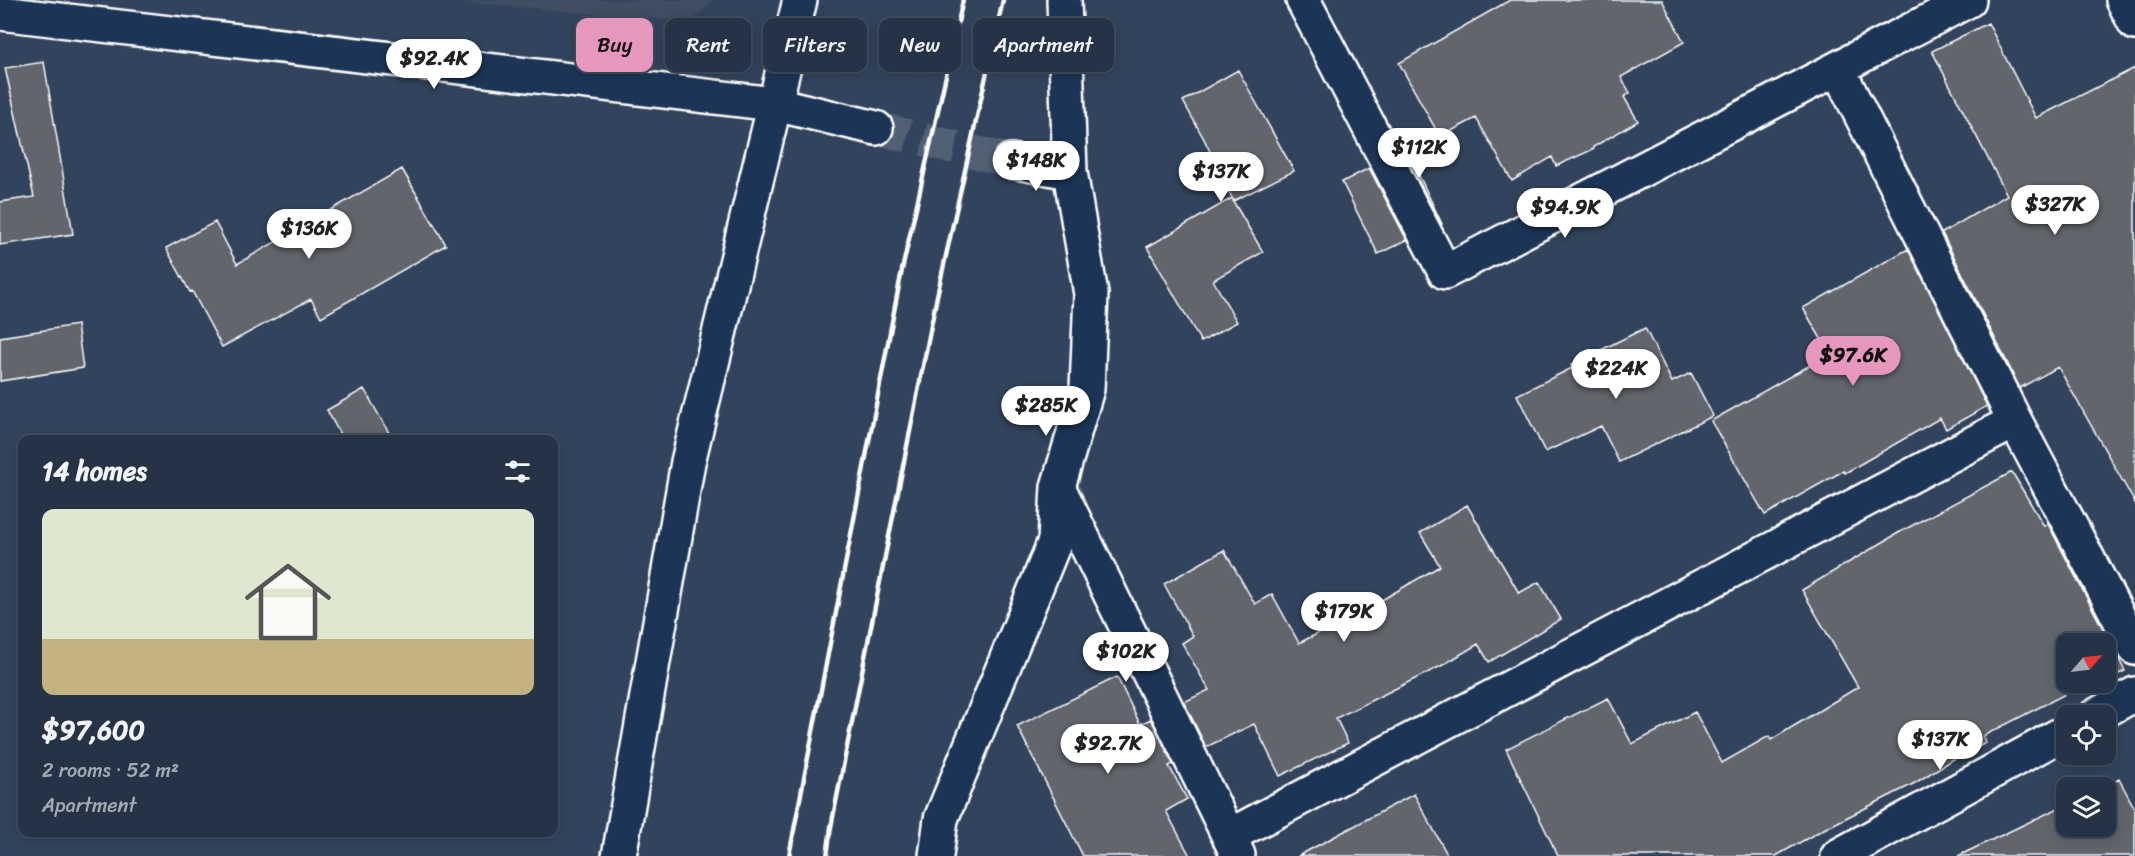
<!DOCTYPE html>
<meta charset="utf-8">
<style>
:root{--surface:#263346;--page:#323f51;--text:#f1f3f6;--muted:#a4aab3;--line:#424e5f;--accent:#e797bd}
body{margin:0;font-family:Sriracha,sans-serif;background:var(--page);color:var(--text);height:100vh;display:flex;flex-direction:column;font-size:22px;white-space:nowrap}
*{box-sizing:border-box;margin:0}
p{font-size:20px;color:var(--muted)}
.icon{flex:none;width:33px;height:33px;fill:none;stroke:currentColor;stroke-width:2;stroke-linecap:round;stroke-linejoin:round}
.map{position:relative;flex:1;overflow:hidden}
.drawer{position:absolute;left:18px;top:435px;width:540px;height:402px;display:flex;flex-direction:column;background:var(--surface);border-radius:12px;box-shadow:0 3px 15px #0003,0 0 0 2px var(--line)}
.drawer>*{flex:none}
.top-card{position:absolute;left:576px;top:18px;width:570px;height:54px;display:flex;gap:12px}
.needle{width:39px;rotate:62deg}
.controls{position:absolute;left:2056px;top:633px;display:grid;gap:12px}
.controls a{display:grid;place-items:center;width:60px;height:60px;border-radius:12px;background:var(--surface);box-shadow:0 3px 15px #0003,0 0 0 2px var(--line);font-size:30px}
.price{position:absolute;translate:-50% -51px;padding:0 14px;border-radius:21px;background:#fff;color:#222;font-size:20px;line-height:39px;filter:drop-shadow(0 2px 3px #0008)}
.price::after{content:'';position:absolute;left:50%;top:36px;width:18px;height:14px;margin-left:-9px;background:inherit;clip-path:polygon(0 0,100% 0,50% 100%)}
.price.current{background:var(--accent);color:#111}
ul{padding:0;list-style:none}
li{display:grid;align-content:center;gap:12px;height:318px;padding:0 24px}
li+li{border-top:2px solid var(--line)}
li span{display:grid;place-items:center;height:186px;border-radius:12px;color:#555}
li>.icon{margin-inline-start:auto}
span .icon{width:108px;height:108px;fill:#fffc;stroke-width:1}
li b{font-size:26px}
h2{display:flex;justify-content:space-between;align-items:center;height:72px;padding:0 24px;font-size:26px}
.pill{padding:0 21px;border-radius:12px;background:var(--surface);box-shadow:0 3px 15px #0003,0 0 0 2px var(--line);font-size:21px;line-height:54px}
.pill.current{background:var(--accent);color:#111}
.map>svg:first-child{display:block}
.built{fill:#404e62}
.building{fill:#62666c;stroke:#fff;stroke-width:1.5}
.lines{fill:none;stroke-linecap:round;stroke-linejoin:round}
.minor-tunnel{stroke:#516075;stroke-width:33;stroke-dasharray:33 16;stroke-linecap:butt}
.minor-casing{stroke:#fff;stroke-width:38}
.minor{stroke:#1d3557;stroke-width:33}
.rail{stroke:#fff;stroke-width:4.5}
</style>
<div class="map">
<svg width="2135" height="856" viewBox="0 0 2135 856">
<rect width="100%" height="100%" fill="#32445d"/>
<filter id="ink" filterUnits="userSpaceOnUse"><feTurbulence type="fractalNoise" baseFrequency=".0167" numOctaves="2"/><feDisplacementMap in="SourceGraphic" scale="12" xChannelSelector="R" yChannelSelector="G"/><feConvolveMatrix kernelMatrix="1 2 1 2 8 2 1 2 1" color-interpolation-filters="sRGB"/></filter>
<g filter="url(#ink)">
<!-- built -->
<path class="built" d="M 439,0 L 713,0 L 691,22 Z"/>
<!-- building -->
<path class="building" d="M 1510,0 L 1662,0 L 1684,42 L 1621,77 L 1630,93 L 1624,97 L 1638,121 L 1593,147 L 1594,149 L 1556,166 L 1552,157 L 1512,181 L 1476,118 L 1440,137 L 1399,63 Z
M 1988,23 L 2036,118 L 2135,68 L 2135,503 L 2058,367 L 2020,388 L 1942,233 L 2007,195 L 1932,51 Z
M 44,62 L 73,234 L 0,245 L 0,202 L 34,197 L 5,68 Z
M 1238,70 L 1294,171 L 1233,201 L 1263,252 L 1213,280 L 1237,322 L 1201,342 L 1147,247 L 1232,198 L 1233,200 L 1204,139 L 1183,101 Z
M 1407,150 L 1442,224 L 1441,224 L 1403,151 Z
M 1369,168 L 1407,240 L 1378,254 L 1342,182 Z
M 402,169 L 446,245 L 321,317 L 311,299 L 222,347 L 192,291 L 190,292 L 166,248 L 215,222 L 237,264 Z
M 1908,249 L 1987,406 L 1946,429 L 1940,418 L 1845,473 L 1843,471 L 1765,515 L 1711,421 L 1830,354 L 1803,308 Z
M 77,325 L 83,368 L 0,381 L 0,337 Z
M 1645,328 L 1672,382 L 1691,373 L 1713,416 L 1619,462 L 1601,426 L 1545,452 L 1517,395 L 1572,368 L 1571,365 Z
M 364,389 L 393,440 L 343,440 L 327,410 Z
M 2012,472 L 2044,526 L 2048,524 L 2125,671 L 2106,680 L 2106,644 L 2067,644 L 2067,682 L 2101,682 L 2082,692 L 2079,687 L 1983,736 L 1986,743 L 1950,761 L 1915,783 L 1822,830 L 1776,856 L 1558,856 L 1506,749 L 1608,698 L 1632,744 L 1695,712 L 1722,763 L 1769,736 L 1771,740 L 1858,687 L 1802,590 L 1900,532 Z
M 1467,505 L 1519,593 L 1539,582 L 1561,619 L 1489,662 L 1478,644 L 1441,666 L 1336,718 L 1348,743 L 1280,776 L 1254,724 L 1206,747 L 1184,702 L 1209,690 L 1182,643 L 1193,636 L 1164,584 L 1224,550 L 1255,604 L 1272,594 L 1299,643 L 1363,611 L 1440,566 L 1420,533 Z
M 1117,677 L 1140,724 L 1151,719 L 1173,764 L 1169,766 L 1187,799 L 1166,811 L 1190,856 L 1083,856 L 1017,726 Z
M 2119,779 L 2135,809 L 2135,856 L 1958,856 L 2067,804 L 2067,826 L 2106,826 L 2106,788 L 2103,788 Z
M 1414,794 L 1448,856 L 1298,856 Z"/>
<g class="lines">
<!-- minor-tunnel -->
<path class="minor-tunnel" d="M 876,128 L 1011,161"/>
<!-- minor casing -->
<g class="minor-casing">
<path id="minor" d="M 1303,0 L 1445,272 L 1969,0
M 2123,0 L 2135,23
M 0,13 L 775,104 L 876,128
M 1838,69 L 2015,421 L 2135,648
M 1011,161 L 1070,172
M 1059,489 L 1238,855
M 2095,716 L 2135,694
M 1229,836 L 2015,421
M 619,856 L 688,462 L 800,0
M 936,856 L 941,819 L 1055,541 L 1058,487 L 1087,389 L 1091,294 L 1070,172 L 1064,0
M 1838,856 L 2067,731"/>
</g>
<!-- minor -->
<use href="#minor" class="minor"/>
<!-- rail -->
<path class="rail" d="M 789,856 L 902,270 L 963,0
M 827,856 L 831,827 L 937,296 L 1003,0"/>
</g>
</g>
</svg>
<div class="controls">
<a><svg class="needle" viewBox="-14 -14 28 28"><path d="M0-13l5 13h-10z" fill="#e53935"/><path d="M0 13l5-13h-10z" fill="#a4aab3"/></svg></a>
<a><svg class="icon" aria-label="locate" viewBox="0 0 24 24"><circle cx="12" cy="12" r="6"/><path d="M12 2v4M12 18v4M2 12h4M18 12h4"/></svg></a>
<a><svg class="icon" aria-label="layers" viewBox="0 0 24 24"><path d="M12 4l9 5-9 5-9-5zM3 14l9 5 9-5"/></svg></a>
</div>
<b class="price" style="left:434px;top:90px">$92.4K</b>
<b class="price" style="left:1419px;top:179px">$112K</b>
<b class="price" style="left:1036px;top:192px">$148K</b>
<b class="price" style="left:1221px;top:203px">$137K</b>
<b class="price" style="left:2055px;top:236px">$327K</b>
<b class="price" style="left:1565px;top:239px">$94.9K</b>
<b class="price" style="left:309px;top:260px">$136K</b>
<b class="price current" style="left:1853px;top:387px">$97.6K</b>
<b class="price" style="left:1616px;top:400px">$224K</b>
<b class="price" style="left:1046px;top:437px">$285K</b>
<b class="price" style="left:1344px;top:643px">$179K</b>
<b class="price" style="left:1126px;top:683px">$102K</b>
<b class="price" style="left:1940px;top:771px">$137K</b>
<b class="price" style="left:1108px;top:775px">$92.7K</b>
<div class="top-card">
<a class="pill current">Buy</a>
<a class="pill">Rent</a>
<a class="pill">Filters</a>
<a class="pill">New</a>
<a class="pill">Apartment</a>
</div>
<section class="drawer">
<h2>14 homes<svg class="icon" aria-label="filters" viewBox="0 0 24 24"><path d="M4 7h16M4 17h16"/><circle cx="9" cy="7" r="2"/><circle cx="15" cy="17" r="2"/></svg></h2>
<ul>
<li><span style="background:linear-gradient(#dfe7d0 70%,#c2b280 0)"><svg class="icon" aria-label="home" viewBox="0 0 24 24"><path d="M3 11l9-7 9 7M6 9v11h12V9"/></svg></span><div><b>$97,600</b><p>2 rooms · 52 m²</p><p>Apartment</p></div></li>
</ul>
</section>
</div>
